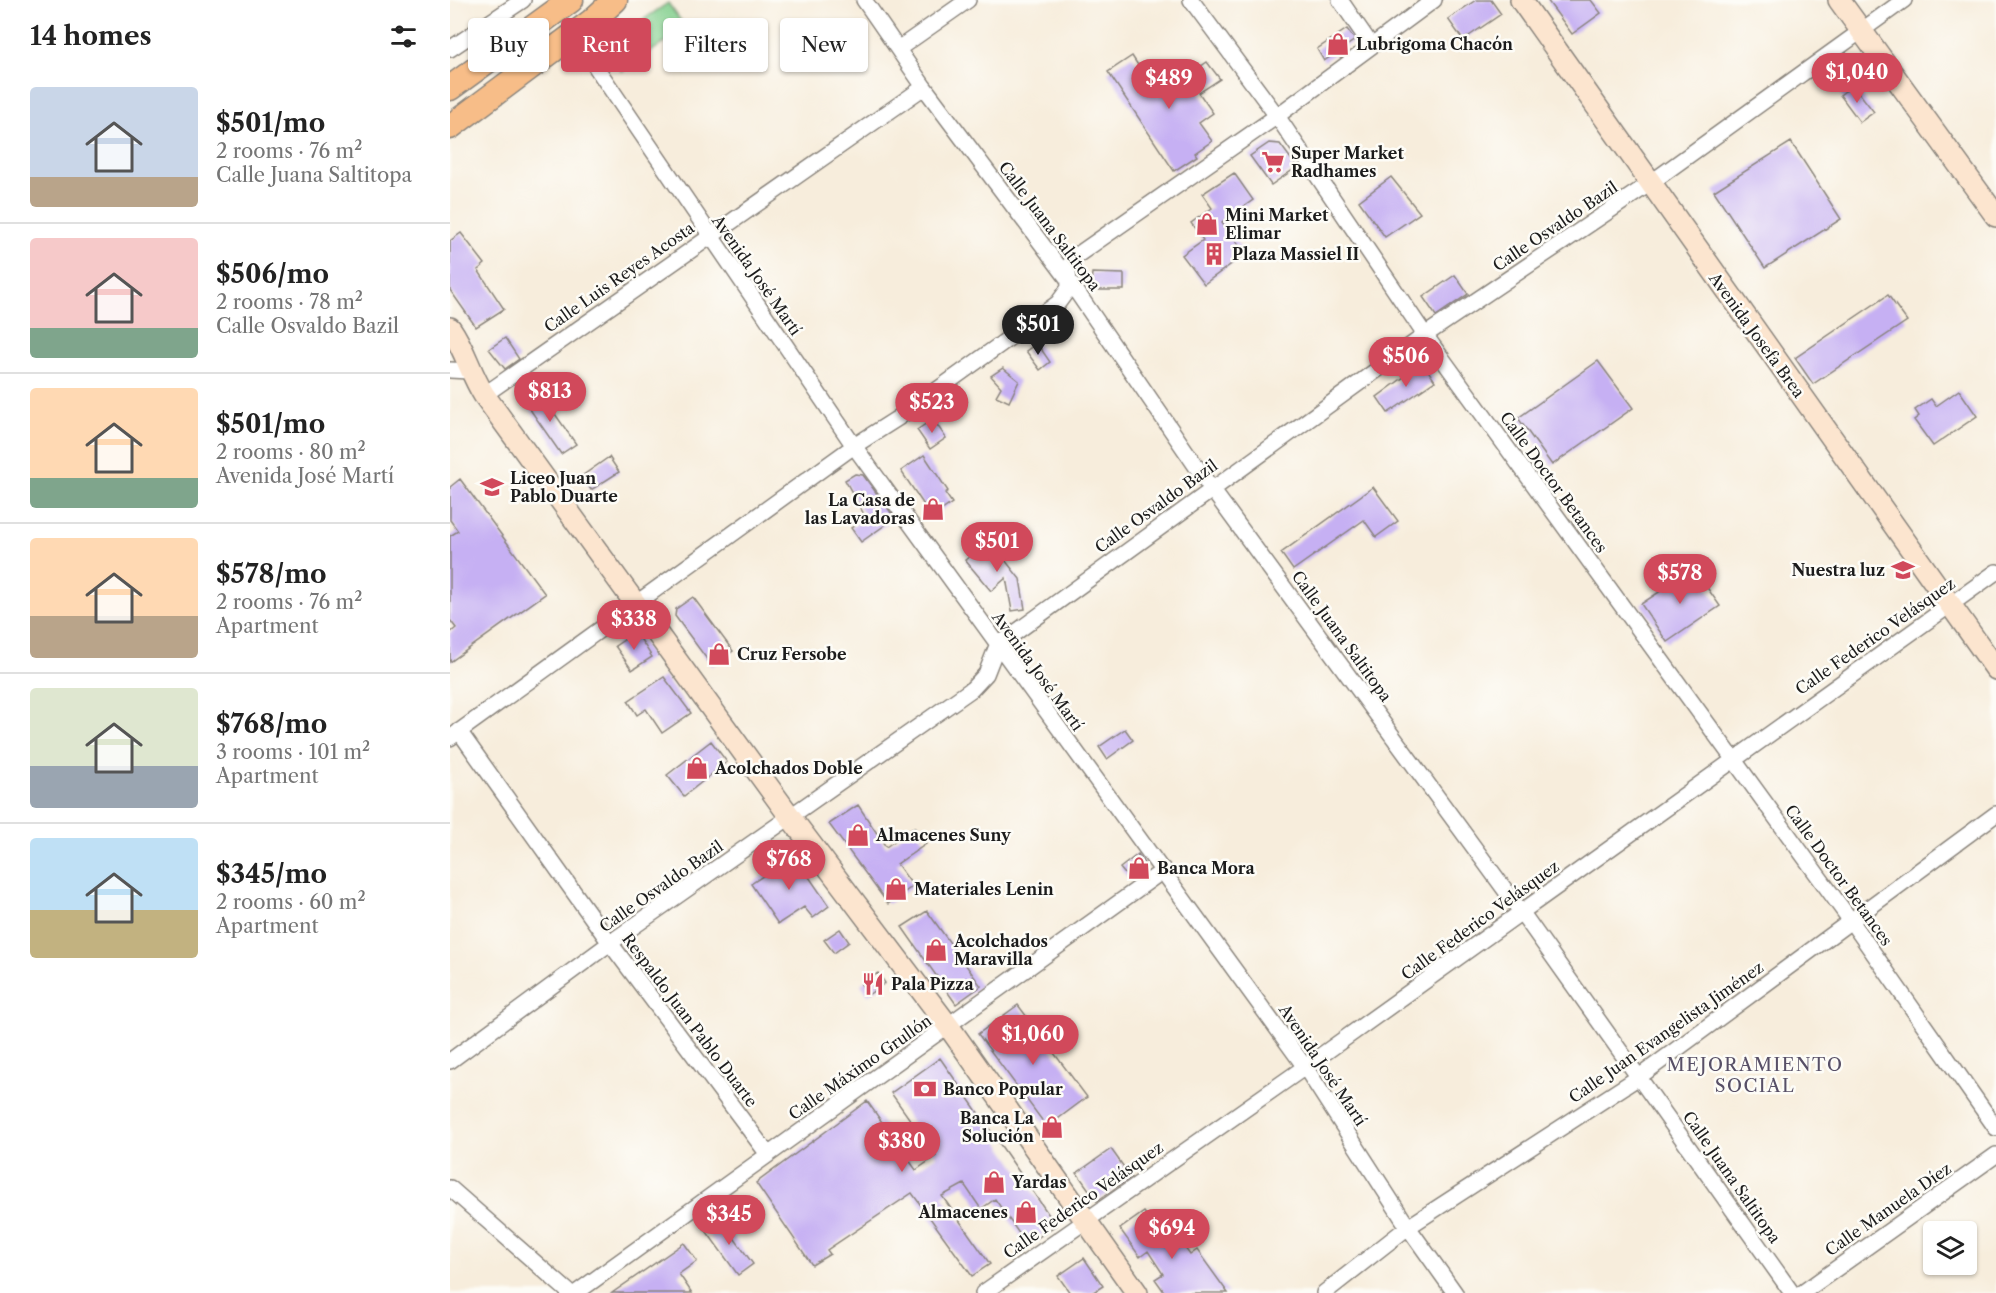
<!DOCTYPE html>
<meta charset="utf-8">
<style>
:root{--surface:#fff;--page:#f6f6f6;--text:#222;--muted:#767676;--line:#e0e0e0;--accent:#d1495b}
body{margin:0;font-family:"Libre Caslon Text",serif;background:var(--page);color:var(--text);height:100vh;display:flex;flex-direction:column;font-size:22px;white-space:nowrap}
*{box-sizing:border-box;margin:0}
p{font-size:20px;color:var(--muted)}
.icon{flex:none;width:33px;height:33px;fill:none;stroke:currentColor;stroke-width:2;stroke-linecap:round;stroke-linejoin:round}
.map{position:relative;flex:1;overflow:hidden}
.drawer{display:flex;flex-direction:column;background:var(--surface);width:450px}
.drawer>*{flex:none}
.top-card{position:absolute;left:18px;top:18px;width:570px;height:54px;display:flex;gap:12px}
.tools{position:absolute;left:1473px;top:1221px;display:grid;gap:12px}
.tools a{display:grid;place-items:center;width:54px;height:54px;border-radius:6px;background:var(--surface);box-shadow:0 2px 4px #0004;font-size:30px}
.price{position:absolute;translate:-50% -51px;padding:0 14px;border-radius:21px;background:var(--accent);color:#fff;font-size:20px;line-height:39px;filter:drop-shadow(0 2px 3px #0008)}
.price::after{content:'';position:absolute;left:50%;top:36px;width:18px;height:14px;margin-left:-9px;background:inherit;clip-path:polygon(0 0,100% 0,50% 100%)}
.price.current{background:#222;color:#fff}
ul{padding:0;list-style:none}
li{display:flex;align-items:center;gap:18px;height:150px;padding:0 30px}
li+li{border-top:2px solid var(--line)}
li span{display:grid;place-items:center;flex:none;width:168px;height:120px;border-radius:6px;color:#555}
li>.icon{margin-inline-start:auto}
span .icon{width:72px;height:72px;fill:#fffc;stroke-width:1}
li b{font-size:26px}
h2{display:flex;justify-content:space-between;align-items:center;height:72px;padding:0 30px;font-size:26px}
.pill{padding:0 21px;border-radius:6px;background:var(--surface);box-shadow:0 2px 4px #0004;font-size:21px;line-height:54px}
.pill.current{background:var(--accent);color:#fff}
main{display:flex;flex:1;min-height:0}
.map>svg:first-child{display:block}
.green{fill:#82cf8d;stroke:#4f7654;stroke-width:1.5}
.building{fill:#c6b0f3}
.lines{fill:none;stroke-linecap:round;stroke-linejoin:round}
.minor-casing{stroke:#8a847c;stroke-width:18}
.secondary-casing{stroke:#8a847c;stroke-width:24}
.primary-casing{stroke:#8a847c;stroke-width:27}
.minor{stroke:#fff;stroke-width:15}
.secondary{stroke:#fce5cf;stroke-width:21}
.primary{stroke:#f7bd88;stroke-width:24}
.labels{text-anchor:middle;dominant-baseline:central;stroke-width:5;stroke-linejoin:round;paint-order:stroke}
.poi-label{font-size:16px;font-weight:bold;fill:#1c1c1c;stroke:#fdfcf7;text-anchor:start}
.street-label{font-size:16px;fill:#1c1c1c;stroke:#fdfcf7}
.neighbourhood-label{font-size:18px;letter-spacing:1.5px;fill:#585067;stroke:#fdfcf7}
</style>
<main>
<section class="drawer">
<h2>14 homes<svg class="icon" aria-label="filters" viewBox="0 0 24 24"><path d="M4 7h16M4 17h16"/><circle cx="9" cy="7" r="2"/><circle cx="15" cy="17" r="2"/></svg></h2>
<ul>
<li><span style="background:linear-gradient(#c9d6e8 75%,#b9a48a 0)"><svg class="icon" aria-label="home" viewBox="0 0 24 24"><path d="M3 11l9-7 9 7M6 9v11h12V9"/></svg></span><div><b>$501/mo</b><p>2 rooms · 76 m²</p><p>Calle Juana Saltitopa</p></div></li>
<li><span style="background:linear-gradient(#f6c9c9 75%,#7fa58c 0)"><svg class="icon" aria-label="home" viewBox="0 0 24 24"><path d="M3 11l9-7 9 7M6 9v11h12V9"/></svg></span><div><b>$506/mo</b><p>2 rooms · 78 m²</p><p>Calle Osvaldo Bazil</p></div></li>
<li><span style="background:linear-gradient(#ffd9b3 75%,#7fa58c 0)"><svg class="icon" aria-label="home" viewBox="0 0 24 24"><path d="M3 11l9-7 9 7M6 9v11h12V9"/></svg></span><div><b>$501/mo</b><p>2 rooms · 80 m²</p><p>Avenida José Martí</p></div></li>
<li><span style="background:linear-gradient(#ffd9b3 65%,#b9a48a 0)"><svg class="icon" aria-label="home" viewBox="0 0 24 24"><path d="M3 11l9-7 9 7M6 9v11h12V9"/></svg></span><div><b>$578/mo</b><p>2 rooms · 76 m²</p><p>Apartment</p></div></li>
<li><span style="background:linear-gradient(#dfe7d0 65%,#9aa5b1 0)"><svg class="icon" aria-label="home" viewBox="0 0 24 24"><path d="M3 11l9-7 9 7M6 9v11h12V9"/></svg></span><div><b>$768/mo</b><p>3 rooms · 101 m²</p><p>Apartment</p></div></li>
<li><span style="background:linear-gradient(#bfe0f5 60%,#c2b280 0)"><svg class="icon" aria-label="home" viewBox="0 0 24 24"><path d="M3 11l9-7 9 7M6 9v11h12V9"/></svg></span><div><b>$345/mo</b><p>2 rooms · 60 m²</p><p>Apartment</p></div></li>
</ul>
</section>
<div class="map">
<svg width="1546" height="1293" viewBox="0 0 1546 1293">
<rect width="100%" height="100%" fill="#fdfcf7"/>
<filter id="ink" filterUnits="userSpaceOnUse"><feTurbulence type="fractalNoise" baseFrequency=".0167" numOctaves="2"/><feDisplacementMap in="SourceGraphic" scale="12" xChannelSelector="R" yChannelSelector="G"/><feConvolveMatrix kernelMatrix="1 2 1 2 8 2 1 2 1" color-interpolation-filters="sRGB"/></filter>
<filter id="wash" filterUnits="userSpaceOnUse"><feTurbulence type="fractalNoise" baseFrequency=".008" numOctaves="4" result="noise"/><feDisplacementMap in="SourceGraphic" scale="24" xChannelSelector="R" yChannelSelector="G"/><feGaussianBlur stdDeviation="1.35" result="paint"/><feColorMatrix in="noise" values="0 0 0 0 0 0 0 0 0 0 0 0 0 0 0 0 0 1.4 0 .05"/><feComposite in="paint" operator="in"/></filter>
<g filter="url(#wash)">
<rect width="100%" height="100%" fill="#f7eddc"/>
<!-- green -->
<path class="green" d="M 218,3 L 236,28 L 172,71 L 154,46 Z"/>
<g id="blocks">
<!-- building -->
<path class="building" d="M 1026,0 L 1041,0 L 1051,14 L 1013,40 L 998,19 Z
M 1097,0 L 1141,0 L 1151,13 L 1122,34 Z
M 897,29 L 905,40 L 874,61 L 867,49 Z
M 682,56 L 708,96 L 757,62 L 770,79 L 749,93 L 763,113 L 749,123 L 762,141 L 745,153 L 747,156 L 724,171 L 658,72 Z
M 1403,85 L 1424,112 L 1410,122 L 1390,95 Z
M 1341,142 L 1391,219 L 1315,268 L 1264,191 Z
M 819,143 L 830,144 L 847,167 L 821,185 L 800,156 Z
M 784,173 L 803,200 L 772,222 L 795,254 L 754,284 L 732,255 L 753,240 L 741,223 L 762,208 L 752,194 Z
M 941,177 L 970,213 L 935,237 L 909,201 Z
M 11,233 L 35,264 L 28,270 L 54,309 L 26,327 L 0,290 L 0,241 Z
M 642,273 L 674,274 L 674,290 L 646,290 L 641,284 Z
M 1005,275 L 1018,294 L 986,316 L 973,297 Z
M 1438,295 L 1457,321 L 1363,384 L 1345,358 Z
M 55,338 L 69,359 L 55,369 L 39,349 Z
M 587,343 L 600,362 L 590,370 L 576,351 Z
M 1148,361 L 1183,408 L 1102,465 L 1068,418 Z
M 973,363 L 985,381 L 938,413 L 927,397 Z
M 553,368 L 569,381 L 559,402 L 546,396 L 551,387 L 541,376 Z
M 1509,390 L 1527,416 L 1483,446 L 1464,420 L 1469,416 L 1465,410 L 1481,399 L 1486,406 Z
M 89,391 L 126,444 L 111,454 L 77,405 L 77,399 Z
M 483,419 L 496,438 L 480,449 L 467,430 Z
M 474,455 L 498,491 L 495,493 L 502,503 L 482,517 L 451,471 Z
M 159,457 L 169,472 L 141,490 L 132,476 Z
M 405,474 L 413,475 L 445,518 L 411,542 L 401,528 L 416,518 L 395,480 Z
M 10,479 L 95,594 L 0,662 L 0,633 L 6,628 L 0,620 L 0,536 L 8,531 L 0,520 L 0,487 Z
M 923,487 L 948,521 L 926,537 L 914,520 L 843,570 L 831,553 Z
M 540,541 L 570,579 L 575,609 L 562,611 L 556,578 L 541,591 L 515,560 Z
M 1244,569 L 1270,606 L 1217,642 L 1191,604 Z
M 243,597 L 283,651 L 262,666 L 225,616 L 226,609 Z
M 186,632 L 202,657 L 182,670 L 165,646 Z
M 214,677 L 241,713 L 212,733 L 196,709 L 187,715 L 178,701 Z
M 675,729 L 683,740 L 657,759 L 649,747 Z
M 261,741 L 277,762 L 234,796 L 217,775 Z
M 408,805 L 436,847 L 464,827 L 476,844 L 447,864 L 463,886 L 438,904 L 379,824 Z
M 688,854 L 696,867 L 679,879 L 670,868 Z
M 344,855 L 379,906 L 363,918 L 354,907 L 328,924 L 301,884 Z
M 477,911 L 531,986 L 506,1004 L 452,927 Z
M 390,929 L 399,942 L 384,953 L 374,940 Z
M 428,973 L 435,983 L 418,995 L 411,984 Z
M 568,1005 L 637,1097 L 597,1127 L 528,1034 Z
M 490,1058 L 606,1225 L 577,1245 L 545,1199 L 531,1209 L 514,1184 L 492,1196 L 540,1264 L 522,1276 L 462,1193 L 377,1250 L 380,1254 L 362,1265 L 306,1183 L 417,1101 L 466,1170 L 486,1156 L 441,1093 Z
M 661,1149 L 681,1177 L 647,1201 L 627,1173 Z
M 694,1212 L 714,1240 L 724,1233 L 740,1255 L 747,1250 L 778,1293 L 715,1293 L 705,1279 L 713,1274 L 698,1251 L 690,1257 L 670,1229 Z
M 269,1217 L 303,1264 L 288,1275 L 254,1228 Z
M 234,1243 L 247,1261 L 229,1274 L 242,1293 L 162,1293 Z
M 634,1258 L 653,1286 L 642,1293 L 620,1293 L 608,1276 Z"/>
</g>
</g>
<g filter="url(#ink)">
<use href="#blocks" fill-opacity="0" stroke="#8a847c" stroke-width="1.5"/>
<g class="lines">
<!-- minor casing -->
<g class="minor-casing">
<path id="minor" d="M 414,0 L 474,87 L 618,279 L 761,488 L 1072,913 L 1342,1293
M 741,0 L 827,116 L 975,335 L 1401,921 L 1546,1128
M 890,0 L 921,45
M 0,49 L 73,0
M 448,49 L 518,0
M 146,67 L 404,446 L 855,1067 L 958,1227 L 1005,1293
M 0,370 L 19,371
M 34,395 L 474,87
M 9,731 L 160,943 L 317,1153
M 0,738 L 404,446 L 448,418 L 608,303 L 619,288 L 618,267 L 626,256 L 827,116 L 984,0
M 0,1061 L 160,943 L 522,689 L 536,674 L 547,646 L 975,335 L 1199,184 L 1454,0
M 0,1188 L 120,1293
M 126,1293 L 714,870
M 533,1293 L 855,1067 L 1546,572
M 874,1293 L 958,1227 L 1189,1077 L 1546,814
M 1352,1293 L 1546,1155"/>
</g>
<!-- secondary casing -->
<g class="secondary-casing">
<path id="secondary" d="M 1071,0 L 1546,669
M 1389,0 L 1546,216
M 0,328 C 15,349 20,373 34,395 L 341,818 L 499,1027 L 687,1293"/>
</g>
<!-- primary casing -->
<g class="primary-casing">
<path id="primary" d="M 0,88 L 121,0
M 0,127 L 142,21 L 165,0"/>
</g>
<!-- minor -->
<use href="#minor" class="minor"/>
<!-- secondary -->
<use href="#secondary" class="secondary"/>
<!-- primary -->
<use href="#primary" class="primary"/>
</g>
</g>
<!-- icons -->
<defs>
<g id="shop-bare" transform="scale(1.8)"><path d="M-5-2.5h2.3a2.7 3.5 0 0 1 5.4 0H5L5.5 6h-11ZM-1.5-2.5h3a1.5 2.3 0 0 0-3 0Z" fill="#d1495b" stroke="#fdfcf7" stroke-width="2.5" paint-order="stroke"/></g>
<g id="supermarket-bare" transform="scale(1.8)"><path d="M-6-5.5h2.5l.6 2H6L4.5 2H-2.5L-4.4-4H-6ZM-1.5 3.2a1.3 1.3 0 1 0 .1 0ZM3 3.2a1.3 1.3 0 1 0 .1 0Z" fill="#d1495b" stroke="#fdfcf7" stroke-width="2.5" paint-order="stroke"/></g>
<g id="building-bare" transform="scale(1.8)"><path d="M-4-6H4V6H1V3H-1V6H-4ZM-2.5-4.3h1.7v1.8h-1.7ZM.8-4.3h1.7v1.8H.8ZM-2.5-1h1.7V.8h-1.7ZM.8-1h1.7V.8H.8Z" fill="#d1495b" stroke="#fdfcf7" stroke-width="2.5" paint-order="stroke"/></g>
<g id="school-bare" transform="scale(1.8)"><path d="M0-5L7-2L0 1L-7-2ZM-4 1L0 2.5L4 1V4Q0 6-4 4Z" fill="#d1495b" stroke="#fdfcf7" stroke-width="2.5" paint-order="stroke"/></g>
<g id="restaurant-bare" transform="scale(1.8)"><path d="M-5-6h1v4h1v-4h1v4h1v-4h1v5L-1.5 .5V6h-2V.5L-5-1ZM5-6V6H3V1.5H1.5Q1.5-4 5-6Z" fill="#d1495b" stroke="#fdfcf7" stroke-width="2.5" paint-order="stroke"/></g>
<g id="bank-bare" transform="scale(1.8)"><path d="M-6-4H6V4H-6ZM0-2.3a2.3 2.3 0 1 0 0 4.6a2.3 2.3 0 1 0 0-4.6Z" fill="#d1495b" stroke="#fdfcf7" stroke-width="2.5" paint-order="stroke"/></g>
</defs>
<g fill-rule="evenodd">
<use href="#shop-bare" x="888" y="44"/>
<use href="#supermarket-bare" x="823" y="162"/>
<use href="#shop-bare" x="757" y="224"/>
<use href="#building-bare" x="764" y="254"/>
<use href="#school-bare" x="42" y="487"/>
<use href="#shop-bare" x="483" y="509"/>
<use href="#school-bare" x="1453" y="570"/>
<use href="#shop-bare" x="269" y="654"/>
<use href="#shop-bare" x="247" y="768"/>
<use href="#shop-bare" x="408" y="835"/>
<use href="#shop-bare" x="689" y="868"/>
<use href="#shop-bare" x="446" y="889"/>
<use href="#shop-bare" x="486" y="950"/>
<use href="#restaurant-bare" x="423" y="984"/>
<use href="#bank-bare" x="475" y="1089"/>
<use href="#shop-bare" x="602" y="1127"/>
<use href="#shop-bare" x="544" y="1182"/>
<use href="#shop-bare" x="576" y="1212"/>
</g>
<g class="labels">
<!-- poi labels -->
<g class="poi-label">
<text x="906" y="44">Lubrigoma Chacón</text>
<text x="841" y="153">Super Market<tspan x="841" dy="18">Radhames</tspan></text>
<text x="775" y="215">Mini Market<tspan x="775" dy="18">Elimar</tspan></text>
<text x="782" y="254">Plaza Massiel II</text>
<text x="60" y="478">Liceo Juan<tspan x="60" dy="18">Pablo Duarte</tspan></text>
<text x="465" y="500" text-anchor="end">La Casa de<tspan x="465" dy="18">las Lavadoras</tspan></text>
<text x="1435" y="570" text-anchor="end">Nuestra luz</text>
<text x="287" y="654">Cruz Fersobe</text>
<text x="265" y="768">Acolchados Doble</text>
<text x="426" y="835">Almacenes Suny</text>
<text x="707" y="868">Banca Mora</text>
<text x="464" y="889">Materiales Lenin</text>
<text x="504" y="941">Acolchados<tspan x="504" dy="18">Maravilla</tspan></text>
<text x="441" y="984">Pala Pizza</text>
<text x="493" y="1089">Banco Popular</text>
<text x="584" y="1118" text-anchor="end">Banca La<tspan x="584" dy="18">Solución</tspan></text>
<text x="562" y="1182">Yardas</text>
<text x="558" y="1212" text-anchor="end">Almacenes</text>
</g>
<!-- street labels -->
<g class="street-label">
<text transform="translate(600 226) rotate(53)">Calle Juana Saltitopa</text>
<text transform="translate(1105 226) rotate(-34)">Calle Osvaldo Bazil</text>
<text transform="translate(307 275) rotate(55)">Avenida José Martí</text>
<text transform="translate(169 277) rotate(-35)">Calle Luis Reyes Acosta</text>
<text transform="translate(1307 335) rotate(54)">Avenida Josefa Brea</text>
<text transform="translate(1104 482) rotate(54)">Calle Doctor Betances</text>
<text transform="translate(706 506) rotate(-36)">Calle Osvaldo Bazil</text>
<text transform="translate(892 636) rotate(54)">Calle Juana Saltitopa</text>
<text transform="translate(1425 636) rotate(-35)">Calle Federico Velásquez</text>
<text transform="translate(588 671) rotate(54)">Avenida José Martí</text>
<text transform="translate(1389 875) rotate(54)">Calle Doctor Betances</text>
<text transform="translate(211 886) rotate(-35)">Calle Osvaldo Bazil</text>
<text transform="translate(1030 920) rotate(-36)">Calle Federico Velásquez</text>
<text transform="translate(240 1020) rotate(53)">Respaldo Juan Pablo Duarte</text>
<text transform="translate(1216 1032) rotate(-35)">Calle Juan Evangelista Jiménez</text>
<text transform="translate(873 1065) rotate(56)">Avenida José Martí</text>
<text transform="translate(410 1067) rotate(-35)">Calle Máximo Grullón</text>
<text transform="translate(1282 1177) rotate(55)">Calle Juana Saltitopa</text>
<text transform="translate(633 1200) rotate(-35)">Calle Federico Velásquez</text>
<text transform="translate(1438 1209) rotate(-35)">Calle Manuela Díez</text>
</g>
<!-- neighbourhood labels -->
<g class="neighbourhood-label">
<text x="1305" y="1065">MEJORAMIENTO<tspan x="1305" dy="21">SOCIAL</tspan></text>
</g>
</g>
</svg>
<div class="tools">
<a><svg class="icon" aria-label="layers" viewBox="0 0 24 24"><path d="M12 4l9 5-9 5-9-5zM3 14l9 5 9-5"/></svg></a>
</div>
<b class="price" style="left:1407px;top:104px">$1,040</b>
<b class="price" style="left:719px;top:110px">$489</b>
<b class="price current" style="left:588px;top:356px">$501</b>
<b class="price" style="left:956px;top:388px">$506</b>
<b class="price" style="left:100px;top:423px">$813</b>
<b class="price" style="left:482px;top:434px">$523</b>
<b class="price" style="left:547px;top:573px">$501</b>
<b class="price" style="left:1230px;top:605px">$578</b>
<b class="price" style="left:184px;top:651px">$338</b>
<b class="price" style="left:339px;top:891px">$768</b>
<b class="price" style="left:583px;top:1066px">$1,060</b>
<b class="price" style="left:452px;top:1173px">$380</b>
<b class="price" style="left:279px;top:1246px">$345</b>
<b class="price" style="left:722px;top:1260px">$694</b>
<div class="top-card">
<a class="pill">Buy</a>
<a class="pill current">Rent</a>
<a class="pill">Filters</a>
<a class="pill">New</a>
</div>
</div>
</main>
